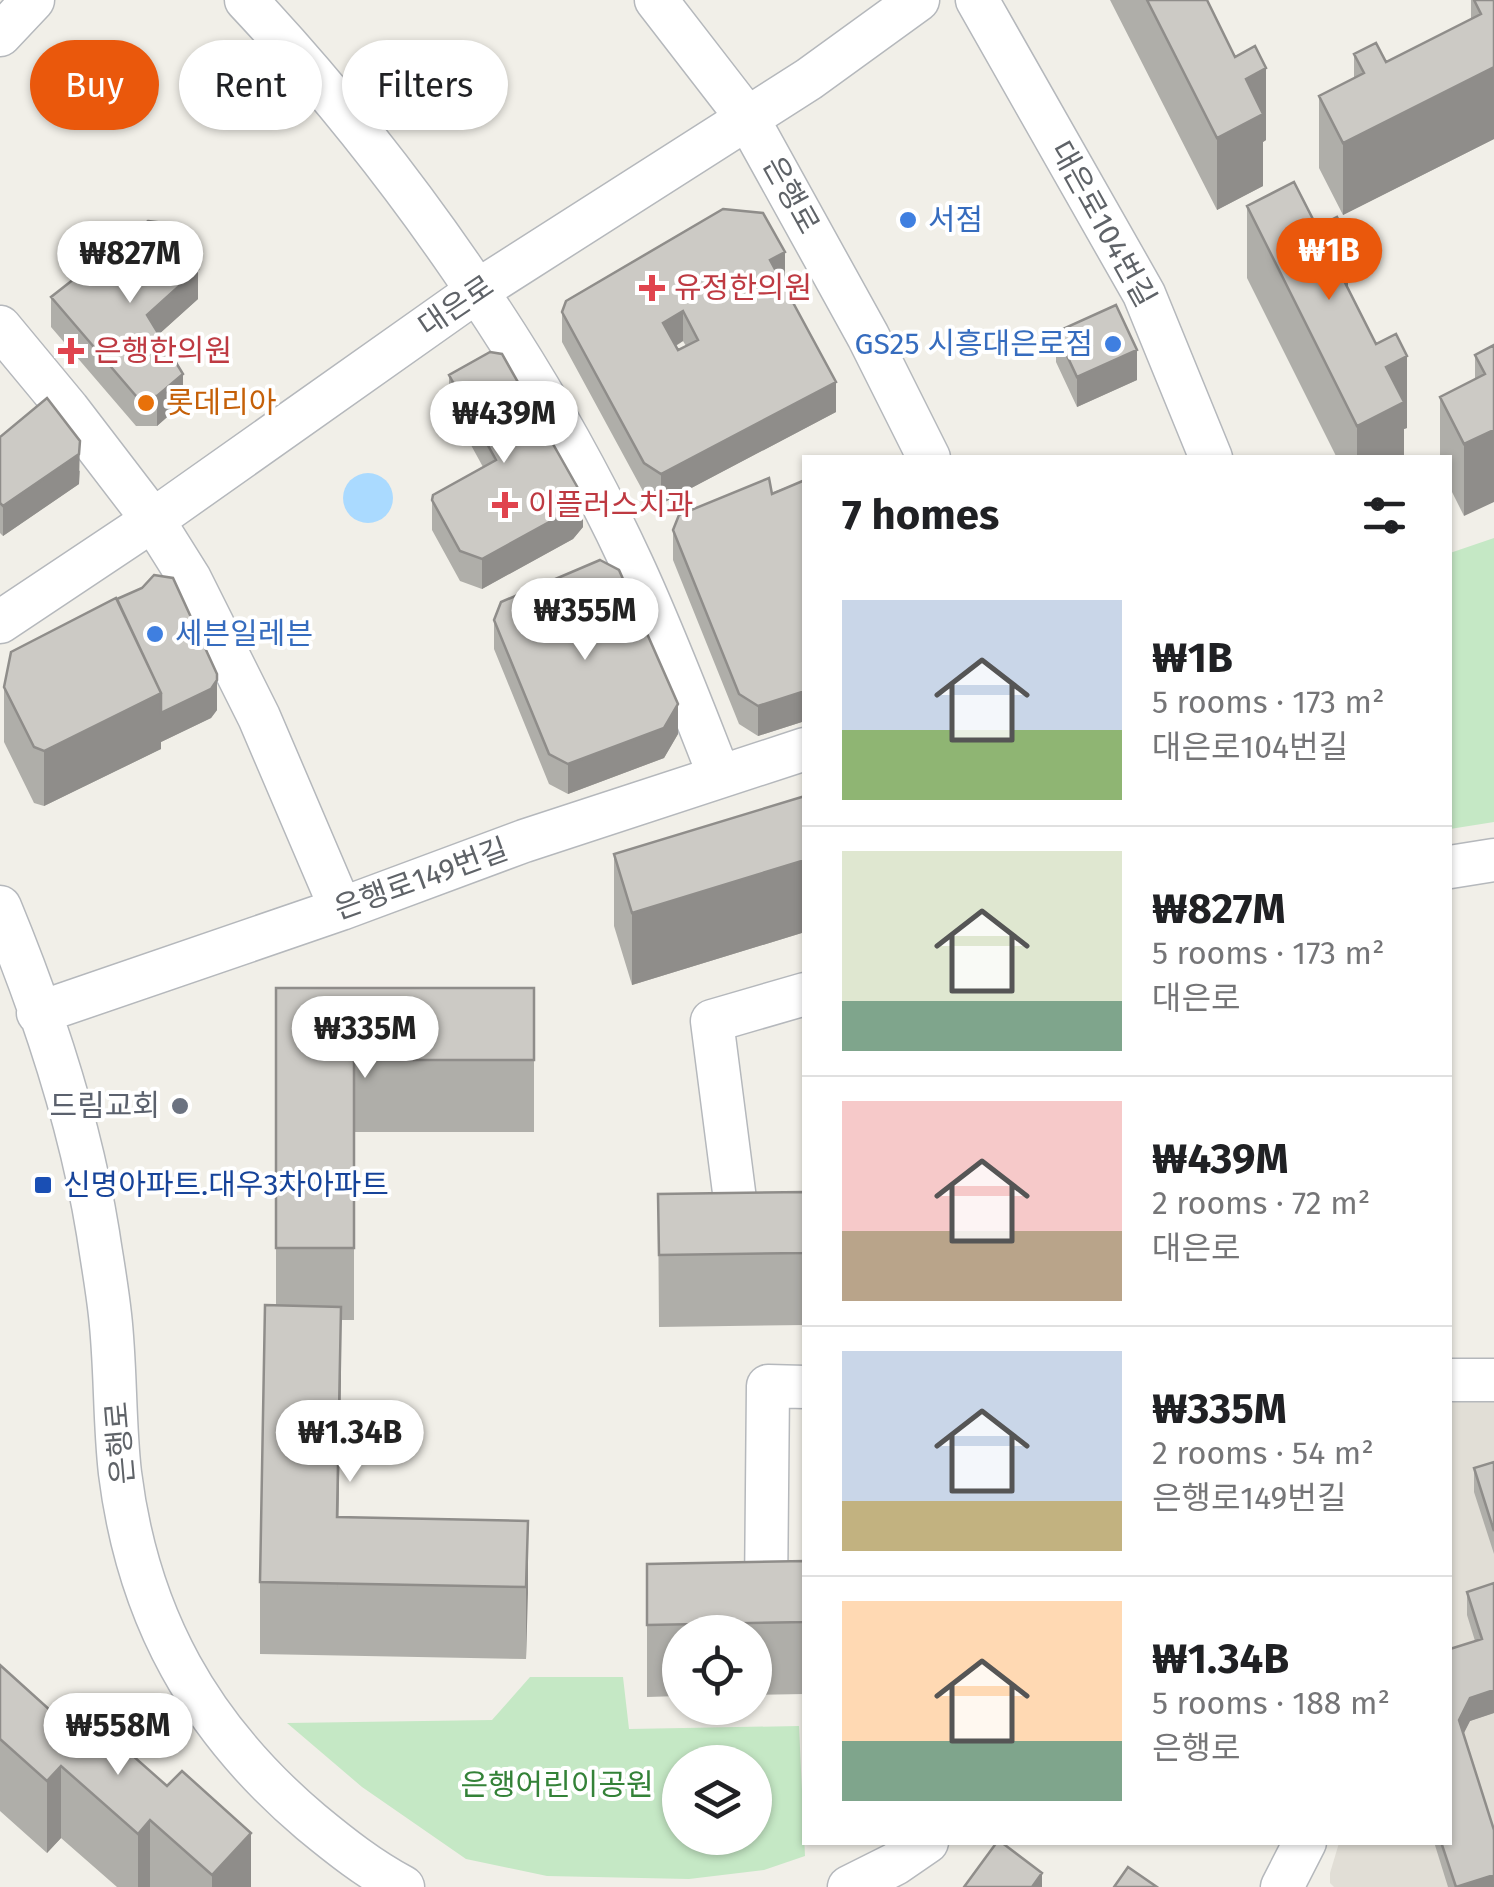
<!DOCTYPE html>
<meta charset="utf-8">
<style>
:root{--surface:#fff;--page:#f2f2f2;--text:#202124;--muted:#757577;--line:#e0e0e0;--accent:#ea580c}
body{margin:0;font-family:"Fira Sans","Noto Sans KR",sans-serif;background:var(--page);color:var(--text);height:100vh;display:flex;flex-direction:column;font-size:38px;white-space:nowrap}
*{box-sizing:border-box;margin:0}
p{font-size:32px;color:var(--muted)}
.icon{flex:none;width:55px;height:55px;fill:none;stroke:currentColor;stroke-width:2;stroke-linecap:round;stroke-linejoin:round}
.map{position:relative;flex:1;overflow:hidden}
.side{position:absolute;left:802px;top:455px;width:650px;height:1390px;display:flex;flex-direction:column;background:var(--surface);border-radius:0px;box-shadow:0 2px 8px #0004}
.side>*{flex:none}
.hud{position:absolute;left:30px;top:40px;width:622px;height:90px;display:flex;gap:20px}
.controls{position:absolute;left:662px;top:1615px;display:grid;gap:20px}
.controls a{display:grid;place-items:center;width:110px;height:110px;border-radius:50%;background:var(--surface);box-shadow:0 2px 8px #0004;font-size:50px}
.price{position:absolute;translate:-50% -85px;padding:0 22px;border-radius:35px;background:#fff;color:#222;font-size:32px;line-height:65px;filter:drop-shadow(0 2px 5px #0008)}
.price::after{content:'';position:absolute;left:50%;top:60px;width:30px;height:22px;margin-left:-15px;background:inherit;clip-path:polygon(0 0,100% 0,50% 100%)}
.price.on{background:var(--accent);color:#fff}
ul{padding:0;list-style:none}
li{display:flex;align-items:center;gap:30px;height:250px;padding:0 40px}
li+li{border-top:2px solid var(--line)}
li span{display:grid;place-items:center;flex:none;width:280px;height:200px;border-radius:0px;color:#555}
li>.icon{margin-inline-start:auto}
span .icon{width:120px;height:120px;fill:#fffc;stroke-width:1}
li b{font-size:42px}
h2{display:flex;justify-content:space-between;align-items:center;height:120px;padding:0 40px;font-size:42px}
.tag{padding:0 35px;border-radius:45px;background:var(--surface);box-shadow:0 2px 8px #0004;font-size:35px;line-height:90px}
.tag.on{background:var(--accent);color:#fff}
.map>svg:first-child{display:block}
.education{fill:#e1ded6}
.green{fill:#c5e8c5;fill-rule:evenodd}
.water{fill:#aadaff}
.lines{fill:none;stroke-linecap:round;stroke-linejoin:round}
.minor-casing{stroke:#b5b8bc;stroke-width:45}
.minor{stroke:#fff;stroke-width:42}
.wall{fill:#afaea9;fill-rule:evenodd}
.shaded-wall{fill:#8f8d8a}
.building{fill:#cccac5;stroke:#8f8d8a;stroke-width:2.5;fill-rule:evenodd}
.shop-dot{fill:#3f7fe0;stroke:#fff;stroke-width:4}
.health-dot{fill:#e0444e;stroke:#fff;stroke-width:4}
.food-dot{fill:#e8710a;stroke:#fff;stroke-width:4}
.worship-dot{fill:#6b7280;stroke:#fff;stroke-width:4}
.transit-dot{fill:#1a4fb4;stroke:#fff;stroke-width:4}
.labels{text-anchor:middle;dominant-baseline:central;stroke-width:8;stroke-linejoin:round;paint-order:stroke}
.street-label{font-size:30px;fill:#5f6368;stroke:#fff}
.shop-label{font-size:30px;fill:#366cbe;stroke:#fff;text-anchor:start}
.health-label{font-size:30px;fill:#be3a42;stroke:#fff;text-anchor:start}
.food-label{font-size:30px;fill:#c56008;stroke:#fff;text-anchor:start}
.worship-label{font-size:30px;fill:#5b616d;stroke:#fff;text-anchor:end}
.transit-label{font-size:30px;fill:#164399;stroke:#fff;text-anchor:start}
.park-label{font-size:30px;fill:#348238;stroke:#fff}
</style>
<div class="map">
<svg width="1494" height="1887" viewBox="0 0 1494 1887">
<rect width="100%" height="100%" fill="#f1efe8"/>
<!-- education -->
<path class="education" d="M 1494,1385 L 1494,1887 L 1334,1887 L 1330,1883 L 1330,1873 L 1339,1843 L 1450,1842 L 1450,1406 L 1456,1397 Z"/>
<!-- green -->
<path class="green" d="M 1494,538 L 1494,822 L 1450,829 L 1450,553 Z
M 530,1677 L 623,1677 L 629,1729 L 799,1726 L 805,1856 L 764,1870 L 689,1879 L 547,1876 L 466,1859 L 362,1787 L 287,1723 L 492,1720 ZM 680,1762 L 755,1762 L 755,1838 L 680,1838 Z"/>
<!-- water -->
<path class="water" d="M343 498a25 25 0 1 1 50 0a25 25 0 1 1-50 0Z"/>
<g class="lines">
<!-- minor casing -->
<g class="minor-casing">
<path id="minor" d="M 246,0 C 397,161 539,363 632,564 C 664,633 691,704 719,775
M 656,0 L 748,119 L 868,336 L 929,458
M 977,0 L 1144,294 L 1211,458
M 0,35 L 33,0
M 0,327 L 68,409 L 153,520 L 190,579 L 259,717 L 341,909
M 0,622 L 153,520 L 477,291 L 809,79 L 918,0
M 1450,867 L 1494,860
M 0,907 C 43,1011 80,1122 98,1233 C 102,1260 107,1287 110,1315 C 116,1367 114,1421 120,1473 C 138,1617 200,1728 311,1822 C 340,1846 369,1869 403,1887
M 805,994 L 712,1021 L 739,1231 L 805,1227
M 38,1013 L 341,909 L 524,841 L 805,749
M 1450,1380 L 1494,1380
M 805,1387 L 768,1386 L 766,1594 L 805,1596
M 849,1887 L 895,1864 L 927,1842
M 1282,1887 L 1305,1842"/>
</g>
<!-- minor -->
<use href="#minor" class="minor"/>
</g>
<!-- wall -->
<path class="wall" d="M 1110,0 L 1207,0 L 1266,140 L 1263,142 L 1263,186 L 1217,210 Z
M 1471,0 L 1494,0 L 1494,139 L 1343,215 L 1319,168 L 1319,96 L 1354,78 L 1354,54 L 1386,62 L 1471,20 Z
M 1247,206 L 1348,290 L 1407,428 L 1404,429 L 1404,458 L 1337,458 L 1247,278 Z
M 785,282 L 783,283 L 836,412 L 661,504 L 644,493 L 562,342 L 562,312 ZM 683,341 L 686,346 L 678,350 L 676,346 Z
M 51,297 L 198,299 L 159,334 L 183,403 L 157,426 L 136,426 L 51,327 Z
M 1056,332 L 1137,380 L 1077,407 L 1056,362 Z
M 1494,345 L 1464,516 L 1450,488 L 1450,458 L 1440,458 L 1440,397 L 1475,380 L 1475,355 Z
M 449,375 L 583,527 L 573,539 L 482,589 L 460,581 L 432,530 L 432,500 L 483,467 L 449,405 Z
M 0,437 L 80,471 L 79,484 L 3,536 L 0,533 Z
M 805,480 L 805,721 L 758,736 L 739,724 L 673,560 L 673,530 Z
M 494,620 L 678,734 L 664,758 L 568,794 L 549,784 L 494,649 Z
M 4,687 L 217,703 L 217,710 L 211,718 L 161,742 L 161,749 L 44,806 L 34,803 L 4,742 Z
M 805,796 L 805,932 L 632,985 L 614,926 L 614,854 Z
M 276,988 L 534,988 L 534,1132 L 354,1132 L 354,1320 L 341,1320 L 338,1517 L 528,1521 L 526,1659 L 260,1654 L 260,1582 L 276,1306 Z
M 805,1192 L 805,1325 L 659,1327 L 658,1194 Z
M 1494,1462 L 1494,1554 L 1474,1492 L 1474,1468 Z
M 805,1561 L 805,1694 L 755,1695 L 755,1632 L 680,1632 L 680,1696 L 647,1697 L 647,1564 Z
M 1494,1583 L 1494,1713 L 1470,1721 L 1463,1734 L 1494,1830 L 1494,1887 L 1448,1887 L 1434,1842 L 1450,1842 L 1450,1649 L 1475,1641 L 1467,1615 L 1467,1592 Z
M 0,1665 L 251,1887 L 117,1887 L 61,1838 L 47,1853 L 0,1811 Z"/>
<!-- shaded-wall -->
<path class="shaded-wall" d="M 1494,67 L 1494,139 L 1343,215 L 1343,143 Z
M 1266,68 L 1266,140 L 1263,142 L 1263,186 L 1217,210 L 1217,138 L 1246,79 Z
M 1348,239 L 1348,311 L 1328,249 Z
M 785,252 L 785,282 L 770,290 L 770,260 Z
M 198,269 L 198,299 L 147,345 L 147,315 Z
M 683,311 L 683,341 L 663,353 L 663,323 Z
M 1137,350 L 1137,380 L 1077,407 L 1077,377 Z
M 1407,356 L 1407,428 L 1404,429 L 1404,458 L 1357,458 L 1357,426 L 1386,367 Z
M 183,374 L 183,403 L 157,426 L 157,396 Z
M 836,382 L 836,412 L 661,504 L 661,474 Z
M 1494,430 L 1494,502 L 1464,516 L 1464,444 Z
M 80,441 L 79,484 L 3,536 L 3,506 Z
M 583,497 L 583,527 L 573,539 L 482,589 L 482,559 Z
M 217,674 L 217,710 L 211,718 L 161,742 L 161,749 L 44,806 L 44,751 L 161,693 Z
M 805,691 L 805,721 L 758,736 L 758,706 Z
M 678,704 L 678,734 L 664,758 L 568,794 L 568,764 Z
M 805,860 L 805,932 L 632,985 L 632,913 Z
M 341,1307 L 341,1379 L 337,1589 L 337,1517 Z
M 528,1521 L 528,1593 L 526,1659 L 526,1587 Z
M 1494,1690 L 1494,1713 L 1470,1721 L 1459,1743 L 1459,1720 L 1470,1698 Z
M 61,1766 L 61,1838 L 47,1853 L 47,1781 Z
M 150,1820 L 150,1887 L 138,1887 L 138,1834 Z
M 251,1833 L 251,1887 L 212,1887 L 212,1875 Z
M 1042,1873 L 1042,1887 L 1032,1887 Z
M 1494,1875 L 1494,1887 L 1456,1887 Z"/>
<!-- building -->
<path class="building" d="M 1147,0 L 1207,0 L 1235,57 L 1255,46 L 1266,68 L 1246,79 L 1263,114 L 1217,138 Z
M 1474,0 L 1494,0 L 1494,67 L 1343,143 L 1319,96 L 1364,73 L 1354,54 L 1376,43 L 1386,62 L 1481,14 Z
M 1294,182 L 1317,227 L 1337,217 L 1348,239 L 1328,249 L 1376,344 L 1396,334 L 1407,356 L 1386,367 L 1404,402 L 1357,426 L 1247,206 Z
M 723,209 L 763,213 L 785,252 L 770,260 L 836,382 L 661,474 L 644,463 L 562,312 L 566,301 ZM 683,311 L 698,340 L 678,350 L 663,323 Z
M 148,221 L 164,223 L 198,269 L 147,315 L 183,374 L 157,396 L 136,396 L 51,297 Z
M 1116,305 L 1137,350 L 1077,377 L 1056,332 Z
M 1494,345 L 1494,430 L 1464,444 L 1440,397 L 1485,374 L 1475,355 Z
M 490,352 L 502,354 L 583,497 L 573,509 L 482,559 L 460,551 L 432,500 L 433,495 L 496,460 L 449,375 Z
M 47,398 L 80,441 L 79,454 L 3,506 L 0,503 L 0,437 Z
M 769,478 L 772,494 L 805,480 L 805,691 L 758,706 L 739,694 L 673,530 L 679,515 Z
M 600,560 L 619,570 L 678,704 L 664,728 L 568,764 L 549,754 L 494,620 L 501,602 Z
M 154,575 L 173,578 L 217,674 L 217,680 L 211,689 L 161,713 L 161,693 L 117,599 L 142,588 Z
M 116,598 L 161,693 L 44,751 L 34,747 L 4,687 L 11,652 Z
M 805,796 L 805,860 L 632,913 L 614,854 Z
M 276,988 L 534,988 L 534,1060 L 354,1060 L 354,1248 L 276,1248 Z
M 805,1192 L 805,1253 L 659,1255 L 658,1194 Z
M 265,1305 L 341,1307 L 337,1517 L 528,1521 L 526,1587 L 260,1582 Z
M 1494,1462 L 1494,1531 L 1474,1468 Z
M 805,1561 L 805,1622 L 647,1625 L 647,1564 Z
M 1494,1583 L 1494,1690 L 1470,1698 L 1459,1720 L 1494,1830 L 1494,1875 L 1456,1887 L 1441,1842 L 1450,1842 L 1450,1649 L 1482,1639 L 1467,1592 Z
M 0,1665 L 83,1740 L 97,1724 L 167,1786 L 182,1771 L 251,1833 L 212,1875 L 150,1820 L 138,1834 L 61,1766 L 47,1781 L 0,1739 Z
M 997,1842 L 1001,1842 L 1042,1873 L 1032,1887 L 964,1887 Z
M 1128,1867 L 1157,1887 L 1114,1887 Z"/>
<!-- markers -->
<g class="shop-dot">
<circle cx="908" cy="220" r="10"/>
<circle cx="1113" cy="344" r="10"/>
<circle cx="155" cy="634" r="10"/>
</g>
<g class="health-dot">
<path d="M647 273h10v10h10v10h-10v10h-10v-10h-10v-10h10z"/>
<path d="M66 336h10v10h10v10h-10v10h-10v-10h-10v-10h10z"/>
<path d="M500 490h10v10h10v10h-10v10h-10v-10h-10v-10h10z"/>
</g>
<circle class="food-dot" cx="146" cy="403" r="10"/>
<circle class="worship-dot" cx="180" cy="1106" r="10"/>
<rect class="transit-dot" x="33" y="1175" width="20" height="20" rx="5"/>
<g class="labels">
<!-- street labels -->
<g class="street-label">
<text transform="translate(791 195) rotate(61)">은행로</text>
<text transform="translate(1103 224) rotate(61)">대은로104번길</text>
<text transform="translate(456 306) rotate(-34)">대은로</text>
<text transform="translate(421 879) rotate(-20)">은행로149번길</text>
<text transform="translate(120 1443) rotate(-95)">은행로</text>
</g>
<!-- shop labels -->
<g class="shop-label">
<text x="928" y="220">서점</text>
<text x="1093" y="344" text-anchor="end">GS25 시흥대은로점</text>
<text x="175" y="634">세븐일레븐</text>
</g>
<!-- health labels -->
<g class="health-label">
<text x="674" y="288">유정한의원</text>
<text x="94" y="351">은행한의원</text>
<text x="528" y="505">이플러스치과</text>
</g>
<!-- food labels -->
<g class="food-label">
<text x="166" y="403">롯데리아</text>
</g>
<!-- worship labels -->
<g class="worship-label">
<text x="160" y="1106">드림교회</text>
</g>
<!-- transit labels -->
<g class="transit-label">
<text x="63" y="1185">신명아파트.대우3차아파트</text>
</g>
<!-- park labels -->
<g class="park-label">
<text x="557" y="1785">은행어린이공원</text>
</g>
</g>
</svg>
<div class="controls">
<a><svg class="icon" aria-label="locate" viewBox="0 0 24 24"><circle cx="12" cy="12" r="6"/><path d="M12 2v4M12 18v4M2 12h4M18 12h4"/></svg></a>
<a><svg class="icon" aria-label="layers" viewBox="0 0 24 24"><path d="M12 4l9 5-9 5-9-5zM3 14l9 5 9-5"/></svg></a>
</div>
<b class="price on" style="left:1329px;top:303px">₩1B</b>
<b class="price" style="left:130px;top:306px">₩827M</b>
<b class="price" style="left:504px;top:466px">₩439M</b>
<b class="price" style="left:585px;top:663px">₩355M</b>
<b class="price" style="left:365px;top:1081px">₩335M</b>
<b class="price" style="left:350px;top:1485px">₩1.34B</b>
<b class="price" style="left:118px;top:1778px">₩558M</b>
<div class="hud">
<a class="tag on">Buy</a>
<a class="tag">Rent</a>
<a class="tag">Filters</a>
</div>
<section class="side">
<h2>7 homes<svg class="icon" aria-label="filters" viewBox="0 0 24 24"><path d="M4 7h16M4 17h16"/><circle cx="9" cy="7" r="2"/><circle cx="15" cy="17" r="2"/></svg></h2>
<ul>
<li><span style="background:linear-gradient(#c9d6e8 65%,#8fb573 0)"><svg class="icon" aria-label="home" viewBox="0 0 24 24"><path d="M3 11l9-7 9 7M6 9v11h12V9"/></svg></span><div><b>₩1B</b><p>5 rooms · 173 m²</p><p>대은로104번길</p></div></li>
<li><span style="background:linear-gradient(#dfe7d0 75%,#7fa58c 0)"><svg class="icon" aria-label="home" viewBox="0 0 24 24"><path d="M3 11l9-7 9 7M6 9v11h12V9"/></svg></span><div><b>₩827M</b><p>5 rooms · 173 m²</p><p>대은로</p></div></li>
<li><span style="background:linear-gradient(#f6c9c9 65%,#b9a48a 0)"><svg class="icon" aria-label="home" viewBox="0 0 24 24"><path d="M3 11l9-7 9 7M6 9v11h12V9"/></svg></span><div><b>₩439M</b><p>2 rooms · 72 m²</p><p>대은로</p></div></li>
<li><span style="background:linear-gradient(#c9d6e8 75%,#c2b280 0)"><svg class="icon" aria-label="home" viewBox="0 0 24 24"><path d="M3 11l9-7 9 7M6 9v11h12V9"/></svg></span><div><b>₩335M</b><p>2 rooms · 54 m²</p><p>은행로149번길</p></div></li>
<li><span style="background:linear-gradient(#ffd9b3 70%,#7fa58c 0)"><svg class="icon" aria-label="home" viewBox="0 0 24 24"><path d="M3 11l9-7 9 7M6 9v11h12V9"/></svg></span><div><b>₩1.34B</b><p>5 rooms · 188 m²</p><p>은행로</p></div></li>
</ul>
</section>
</div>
